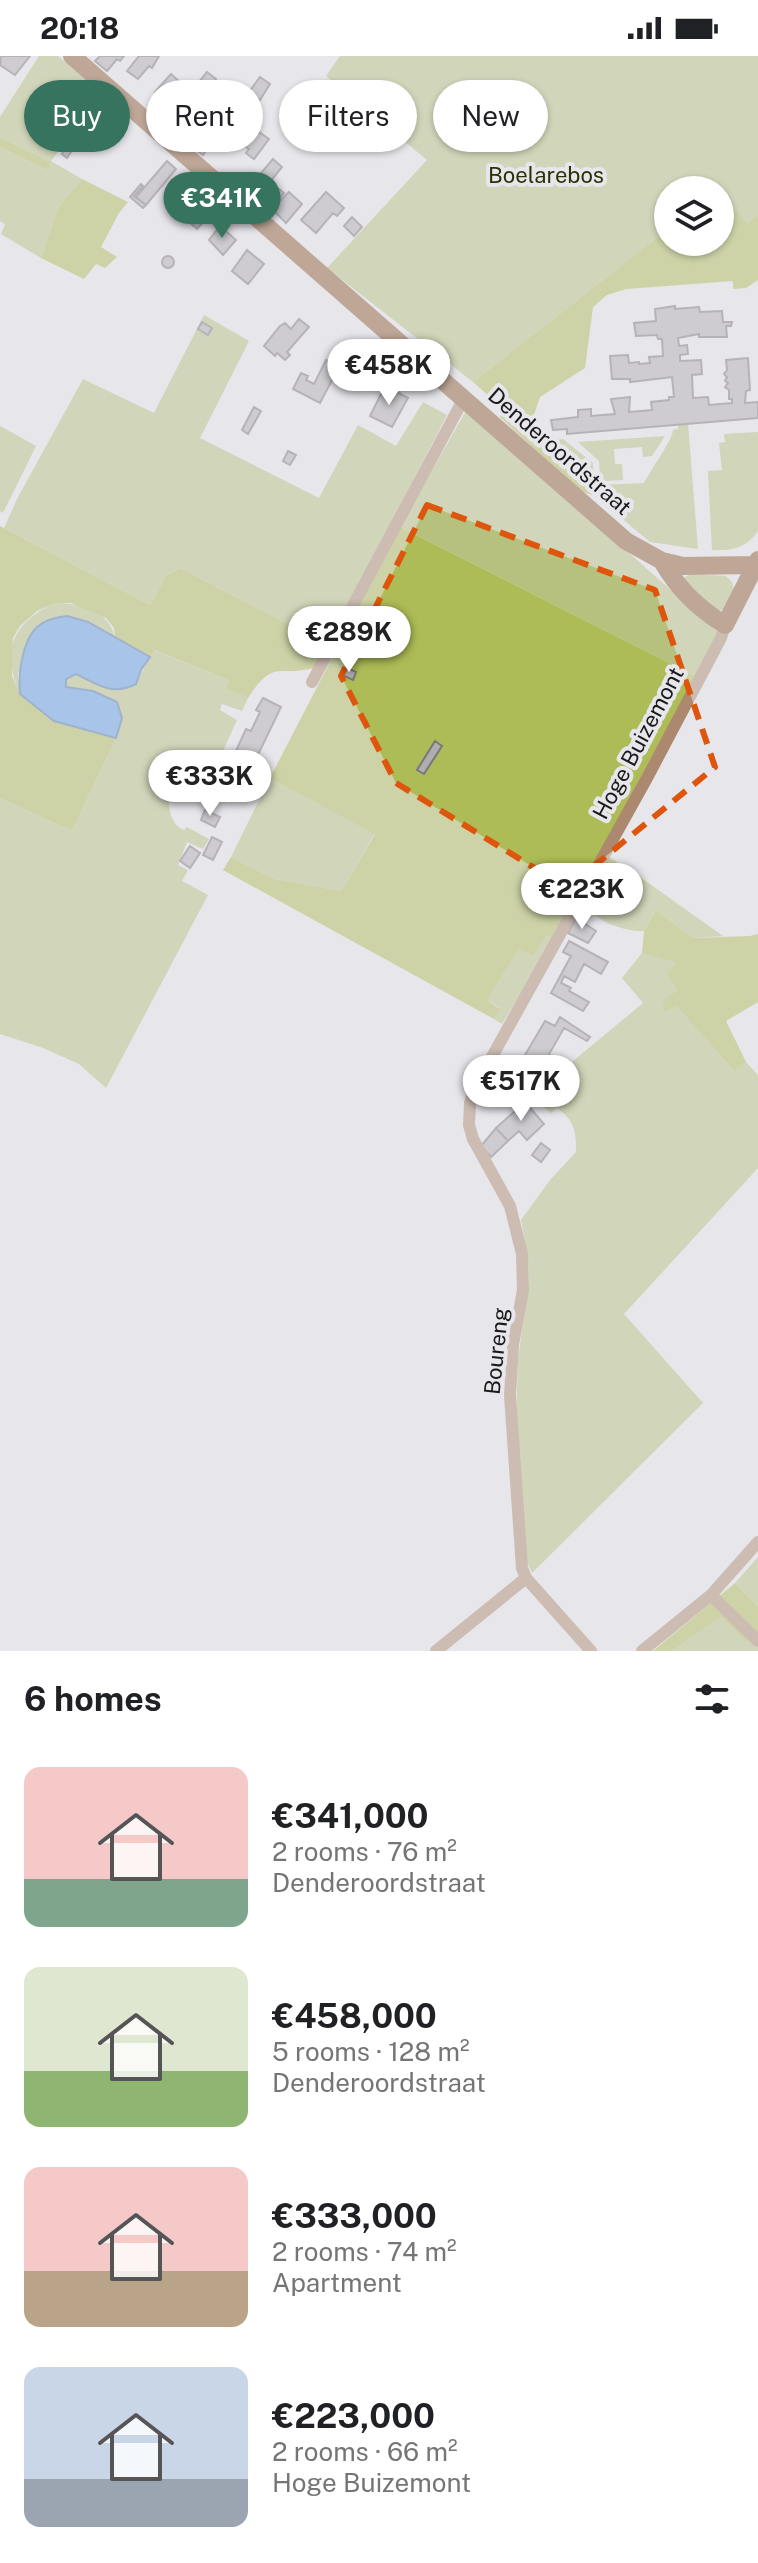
<!DOCTYPE html>
<meta charset="utf-8">
<style>
:root{--surface:#fff;--page:#f2f2f2;--text:#202124;--muted:#757577;--accent:#37745f}
body{margin:0;font-family:"Public Sans",sans-serif;background:var(--page);color:var(--text);height:100vh;display:flex;flex-direction:column;font-size:30px;white-space:nowrap}
*{box-sizing:border-box;margin:0}
p{font-size:26px;color:var(--muted)}
.icon{flex:none;width:44px;height:44px;fill:none;stroke:currentColor;stroke-width:2;stroke-linecap:round;stroke-linejoin:round}
.map{position:relative;height:1595px;overflow:hidden}
.panel{display:flex;flex-direction:column;background:var(--surface);flex:1}
.panel>*{flex:none}
.top-card{position:absolute;left:24px;top:24px;width:710px;height:72px;display:flex;gap:16px}
.controls{position:absolute;left:654px;top:120px;display:grid;gap:16px}
.controls a{display:grid;place-items:center;width:80px;height:80px;border-radius:50%;background:var(--surface);box-shadow:0 2px 6px #0004;font-size:40px}
.price{position:absolute;translate:-50% -68px;padding:0 18px;border-radius:28px;background:#fff;color:#222;font-size:26px;line-height:52px;filter:drop-shadow(0 2px 4px #0008)}
.price::after{content:'';position:absolute;left:50%;top:48px;width:24px;height:18px;margin-left:-12px;background:inherit;clip-path:polygon(0 0,100% 0,50% 100%)}
.price.on{background:var(--accent);color:#fff}
ul{padding:0;list-style:none}
li{display:flex;align-items:center;gap:24px;height:200px;padding:0 24px}
li span{display:grid;place-items:center;flex:none;width:224px;height:160px;border-radius:16px;color:#555}
li>.icon{margin-inline-start:auto}
span .icon{width:96px;height:96px;fill:#fffc;stroke-width:1}
li b{font-size:34px}
h2{display:flex;justify-content:space-between;align-items:center;height:96px;padding:0 24px;font-size:34px}
.pill{padding:0 28px;border-radius:36px;background:var(--surface);box-shadow:0 2px 6px #0004;font-size:28px;line-height:72px}
.pill.on{background:var(--accent);color:#fff}
.status{display:flex;justify-content:space-between;align-items:center;height:56px;padding:0 40px;background:var(--surface);direction:ltr}
.status svg{height:22px;fill:currentColor}
.map>svg:first-child{display:block}
.green{fill:#b5c17d}
.forest{fill:#adbc56}
.water{fill:#5b9ee6;stroke:#4876a9;stroke-width:2}
.building{fill:#b0adb0;stroke:#7a777a;stroke-width:2}
.lines{fill:none;stroke-linecap:round;stroke-linejoin:round}
.street{stroke:#ac896e;stroke-width:12}
.secondary{stroke:#8d5b31;stroke-width:18}
.marked{fill:none;stroke:#de560d;stroke-width:6;stroke-dasharray:16 10;stroke-linejoin:round}
.labels{text-anchor:middle;dominant-baseline:central;stroke-width:8;stroke-linejoin:round;paint-order:stroke}
.park-label{font-size:22px;fill:#2c3105;stroke:#e7e6eb}
.street-label{font-size:22px;fill:#1a191b;stroke:#e7e6eb}
</style>
<div class="status"><b>20:18</b><svg viewBox="0 0 49 12"><path d="M0 12V9h3v3zM5 12V6h3v6zM10 12V3h3v9zM15 12V0h3v12zM26 1h20v11H26zM47 4h2v5h-2z"/></svg></div>
<div class="map">
<svg width="758" height="1595" viewBox="0 0 758 1595">
<rect width="100%" height="100%" fill="#e7e6eb"/>
<!-- green -->
<path class="green" d="M 39,0 L 58,0 L 101,37 L 51,105 L 82,123 L 59,150 L 41,202 L 1,178 L 5,168 L 0,165 L 0,91 L 49,115 L 51,106 L 0,81 L 0,61 Z
M 340,0 L 758,0 L 758,162 L 756,160 L 749,170 L 720,139 L 720,134 L 668,134 L 668,173 L 473,326 L 327,212 L 427,104 L 326,20 Z
M 204,259 L 249,285 L 200,382 L 319,442 L 358,369 L 396,390 L 423,346 L 447,359 L 328,589 L 180,512 L 166,520 L 150,549 L 4,472 L 18,441 L 83,323 L 154,357 Z
M 467,353 L 718,576 L 695,620 L 400,471 Z
M 688,367 L 698,493 L 650,486 L 595,440 L 599,435 L 598,431 L 547,385 L 563,383 L 593,407 L 593,420 L 599,429 L 644,427 C 650,415 673,383 673,374 L 678,373 L 678,368 Z
M 0,370 L 36,390 L 3,457 L 0,455 Z
M 758,376 L 758,475 C 746,492 732,495 712,494 L 708,415 L 722,414 L 719,387 L 725,386 L 724,378 Z
M 665,380 L 652,400 L 643,401 L 642,391 L 614,393 L 615,408 L 622,408 L 623,424 L 605,425 L 600,419 L 599,405 L 578,386 Z
M 691,518 L 726,520 L 732,526 L 734,534 L 723,554 L 717,555 L 683,524 L 685,521 Z
M 55,547 C 80,547 111,555 115,583 L 88,566 L 36,572 L 18,618 L 20,638 C 1,594 12,567 55,547 Z
M 153,594 L 229,624 L 225,633 L 248,642 L 242,655 L 222,648 L 220,654 L 237,664 L 222,697 L 222,702 L 229,713 L 212,746 L 169,744 C 169,756 172,769 184,774 L 187,771 L 209,783 L 203,793 L 187,786 L 178,809 L 188,814 L 182,825 L 208,839 L 106,1032 L 79,1008 L 43,992 L 0,978 L 0,742 L 72,775 L 116,682 L 122,662 L 117,646 L 93,635 L 66,631 L 66,623 L 76,618 L 84,623 L 136,628 Z
M 270,722 L 375,777 L 341,835 L 275,823 L 231,801 Z
M 613,821 L 638,838 L 647,826 L 723,880 L 693,882 L 656,854 L 644,875 C 623,876 594,864 582,847 L 588,837 L 598,843 Z
M 546,879 L 554,883 L 502,968 L 494,963 L 500,952 L 487,944 L 519,891 Z
M 642,897 L 678,905 L 679,934 L 666,954 L 677,949 L 733,1014 L 746,1006 L 758,1019 L 758,1112 L 624,1258 L 703,1347 L 532,1517 L 526,1504 L 517,1379 L 517,1335 L 518,1304 L 529,1224 L 528,1202 L 521,1164 L 550,1124 L 576,1096 C 576,1075 575,1065 557,1052 L 551,1057 L 531,1040 L 643,947 L 622,922 Z
M 758,1501 L 758,1551 L 735,1527 Z
M 721,1561 L 746,1586 L 751,1582 L 758,1589 L 758,1595 L 672,1595 Z"/>
<!-- forest -->
<path class="forest" d="M 0,81 L 51,106 L 49,115 L 0,91 Z
M 82,123 L 128,146 L 119,157 L 101,191 L 117,201 L 105,212 L 96,208 L 84,223 L 41,202 L 59,150 Z
M 720,139 L 749,169 L 755,159 L 758,162 L 758,224 L 746,232 L 733,233 L 733,225 L 626,233 L 607,239 L 593,251 L 585,312 L 540,341 L 531,368 L 537,378 L 598,431 L 599,435 L 595,440 L 580,435 L 500,361 L 500,350 L 473,326 L 668,173 L 668,186 L 720,186 Z
M 0,470 L 150,549 L 166,520 L 180,512 L 328,589 L 316,611 C 280,623 275,600 248,642 L 225,633 L 229,624 L 154,594 L 150,601 L 115,583 L 114,572 L 106,562 L 71,547 L 55,547 L 37,555 L 20,570 L 13,582 L 12,596 L 12,620 L 20,638 L 54,665 L 116,682 L 72,775 L 0,742 Z
M 400,471 L 695,620 L 554,883 L 546,879 L 533,900 L 519,892 L 487,944 L 500,953 L 494,963 L 223,814 L 231,801 L 275,823 L 341,835 L 375,778 L 270,722 Z
M 609,801 L 647,826 L 638,838 L 613,821 L 597,844 L 588,837 Z
M 656,854 L 693,882 L 750,880 L 758,878 L 758,946 L 726,965 L 746,1006 L 734,1015 L 677,950 L 665,955 L 663,950 L 665,943 L 678,934 L 667,918 L 677,906 L 642,897 L 644,875 Z
M 735,1527 L 758,1551 L 758,1577 L 746,1586 L 721,1561 L 672,1595 L 653,1595 Z"/>
<!-- water -->
<path class="water" d="M 67,560 L 88,566 L 150,601 L 141,614 L 136,628 C 112,640 98,629 76,618 L 66,623 L 66,631 L 93,635 L 117,646 L 122,662 L 116,682 L 54,665 L 20,638 C 18,619 22,585 37,571 C 45,564 57,561 67,560 Z"/>
<!-- building -->
<path class="building" d="M 1,0 L 30,0 L 15,19 L 0,9 Z
M 100,0 L 124,0 L 120,5 L 117,3 L 107,15 L 95,5 Z
M 139,0 L 159,0 L 152,12 L 149,10 L 138,23 L 127,15 Z
M 207,16 L 216,23 L 206,37 L 223,51 L 215,63 L 199,52 L 200,50 L 198,48 L 177,77 L 166,67 Z
M 171,18 L 181,27 L 177,32 L 182,37 L 170,51 L 155,36 Z
M 260,21 L 270,28 L 260,44 L 249,36 Z
M 101,56 L 107,61 L 105,64 L 121,76 L 109,90 L 93,77 L 89,82 L 83,78 Z
M 239,62 L 269,83 L 254,103 L 246,97 L 249,93 L 236,84 L 233,88 L 224,82 Z
M 214,69 L 220,74 L 203,99 L 196,94 Z
M 76,77 L 81,81 L 67,102 L 62,98 Z
M 273,103 L 282,111 L 265,132 L 255,124 Z
M 167,105 L 176,113 L 146,149 L 136,141 Z
M 141,128 L 143,130 L 134,140 L 146,149 L 143,152 L 130,141 Z
M 279,133 L 284,137 L 270,152 L 266,148 Z
M 289,136 L 302,148 L 286,167 L 272,153 Z
M 326,136 L 344,152 L 337,160 L 333,157 L 316,177 L 301,164 Z
M 188,139 L 193,143 L 192,145 L 209,159 L 197,173 L 179,157 L 186,149 L 182,146 Z
M 352,161 L 362,171 L 354,180 L 344,170 Z
M 220,170 L 236,184 L 223,199 L 209,184 Z
M 247,194 L 264,208 L 248,228 L 232,215 Z
M162 206a6 6 0 1 1 12 0a6 6 0 1 1-12 0Z
M 675,250 L 675,253 L 699,251 L 700,256 L 722,255 L 723,266 L 732,266 L 731,270 L 726,270 L 727,281 L 699,281 L 699,278 L 678,282 L 679,290 L 687,289 L 688,298 L 680,299 L 680,305 L 701,304 L 702,318 L 692,319 L 693,342 L 708,341 L 709,349 L 732,347 L 732,343 L 729,343 L 729,334 L 725,331 L 728,327 L 725,325 L 727,321 L 724,318 L 727,314 L 726,304 L 748,302 L 750,334 L 746,335 L 745,347 L 758,346 L 758,362 L 567,378 L 567,373 L 553,374 L 551,364 L 578,361 L 578,354 L 591,353 L 591,360 L 615,358 L 611,343 L 630,341 L 629,356 L 652,354 L 651,346 L 669,344 L 669,341 L 674,341 L 672,321 L 630,326 L 630,323 L 612,323 L 610,300 L 628,299 L 629,307 L 639,306 L 639,308 L 650,307 L 649,301 L 663,300 L 662,283 L 658,283 L 657,279 L 636,280 L 634,267 L 656,265 L 655,253 Z
M 299,263 L 309,271 L 287,296 L 290,299 L 285,304 L 277,297 L 275,300 L 264,290 L 280,270 L 285,267 L 291,273 Z
M 202,266 L 212,272 L 208,279 L 198,273 Z
M 326,304 L 339,311 L 320,347 L 293,333 L 301,317 L 308,320 L 306,324 L 314,328 Z
M 385,330 L 408,342 L 392,371 L 370,360 Z
M 254,351 L 261,355 L 248,378 L 242,374 Z
M 288,395 L 296,399 L 290,409 L 283,405 Z
M 345,611 L 356,616 L 353,624 L 342,619 Z
M 263,642 L 281,651 L 254,707 L 235,697 L 246,673 L 251,675 L 260,656 L 256,654 Z
M 435,685 L 442,690 L 424,718 L 417,714 Z
M 205,754 L 220,761 L 215,771 L 201,764 Z
M 212,781 L 222,786 L 213,804 L 203,799 Z
M 190,790 L 200,797 L 190,812 L 180,805 Z
M 576,862 L 596,875 L 588,887 L 568,877 Z
M 569,885 L 608,906 L 601,918 L 584,908 L 575,926 L 564,920 L 561,927 L 571,932 L 569,935 L 589,946 L 583,955 L 551,937 L 571,900 L 563,896 Z
M 560,961 L 590,981 L 587,985 L 564,972 L 540,1014 L 522,1004 L 545,965 L 555,970 Z
M 525,1046 L 544,1068 L 527,1084 L 519,1075 L 508,1085 L 496,1072 Z
M 496,1072 L 508,1085 L 491,1101 L 481,1090 Z
M 541,1087 L 550,1094 L 541,1106 L 532,1099 Z"/>
<g class="lines">
<!-- street -->
<path class="street" d="M 312,626 L 464,342
M 711,1539 L 758,1585
M 436,1595 L 526,1522
M 591,1595 L 526,1522 L 522,1512 L 510,1339 L 513,1289 L 523,1234 L 522,1198 L 510,1150 L 473,1083 L 469,1069 L 470,1047 L 474,1033 L 647,722 L 721,582 L 725,569
M 642,1595 L 711,1539 L 758,1486"/>
<!-- secondary -->
<path class="secondary" d="M 72,0 L 626,485 L 662,505 L 683,510 L 754,509
M 662,505 C 678,533 698,552 725,569 L 758,504"/>
</g>
<!-- marked area -->
<path d="M0 0H758V1595H0ZM 427,449 L 655,534 L 715,711 L 567,832 L 396,727 L 341,620 Z" fill="#e7e6eb" fill-opacity=".55" fill-rule="evenodd"/>
<path class="marked" d="M 427,449 L 655,534 L 715,711 L 567,832 L 396,727 L 341,620 Z"/>
<g class="labels">
<!-- park labels -->
<g class="park-label">
<text x="546" y="119">Boelarebos</text>
</g>
<!-- street labels -->
<g class="street-label">
<text transform="translate(560 395) rotate(41)">Denderoordstraat</text>
<text transform="translate(638 687) rotate(-62)">Hoge Buizemont</text>
<text transform="translate(496 1295) rotate(-84)">Boureng</text>
</g>
</g>
</svg>
<div class="controls">
<a><svg class="icon" aria-label="layers" viewBox="0 0 24 24"><path d="M12 4l9 5-9 5-9-5zM3 14l9 5 9-5"/></svg></a>
</div>
<b class="price on" style="left:222px;top:184px">€341K</b>
<b class="price" style="left:389px;top:351px">€458K</b>
<b class="price" style="left:349px;top:618px">€289K</b>
<b class="price" style="left:210px;top:762px">€333K</b>
<b class="price" style="left:582px;top:875px">€223K</b>
<b class="price" style="left:521px;top:1067px">€517K</b>
<div class="top-card">
<a class="pill on">Buy</a>
<a class="pill">Rent</a>
<a class="pill">Filters</a>
<a class="pill">New</a>
</div>
</div>
<section class="panel">
<h2>6 homes<svg class="icon" aria-label="filters" viewBox="0 0 24 24"><path d="M4 7h16M4 17h16"/><circle cx="9" cy="7" r="2"/><circle cx="15" cy="17" r="2"/></svg></h2>
<ul>
<li><span style="background:linear-gradient(#f6c9c9 70%,#7fa58c 0)"><svg class="icon" aria-label="home" viewBox="0 0 24 24"><path d="M3 11l9-7 9 7M6 9v11h12V9"/></svg></span><div><b>€341,000</b><p>2 rooms · 76 m²</p><p>Denderoordstraat</p></div></li>
<li><span style="background:linear-gradient(#dfe7d0 65%,#8fb573 0)"><svg class="icon" aria-label="home" viewBox="0 0 24 24"><path d="M3 11l9-7 9 7M6 9v11h12V9"/></svg></span><div><b>€458,000</b><p>5 rooms · 128 m²</p><p>Denderoordstraat</p></div></li>
<li><span style="background:linear-gradient(#f6c9c9 65%,#b9a48a 0)"><svg class="icon" aria-label="home" viewBox="0 0 24 24"><path d="M3 11l9-7 9 7M6 9v11h12V9"/></svg></span><div><b>€333,000</b><p>2 rooms · 74 m²</p><p>Apartment</p></div></li>
<li><span style="background:linear-gradient(#c9d6e8 70%,#9aa5b1 0)"><svg class="icon" aria-label="home" viewBox="0 0 24 24"><path d="M3 11l9-7 9 7M6 9v11h12V9"/></svg></span><div><b>€223,000</b><p>2 rooms · 66 m²</p><p>Hoge Buizemont</p></div></li>
</ul>
</section>
